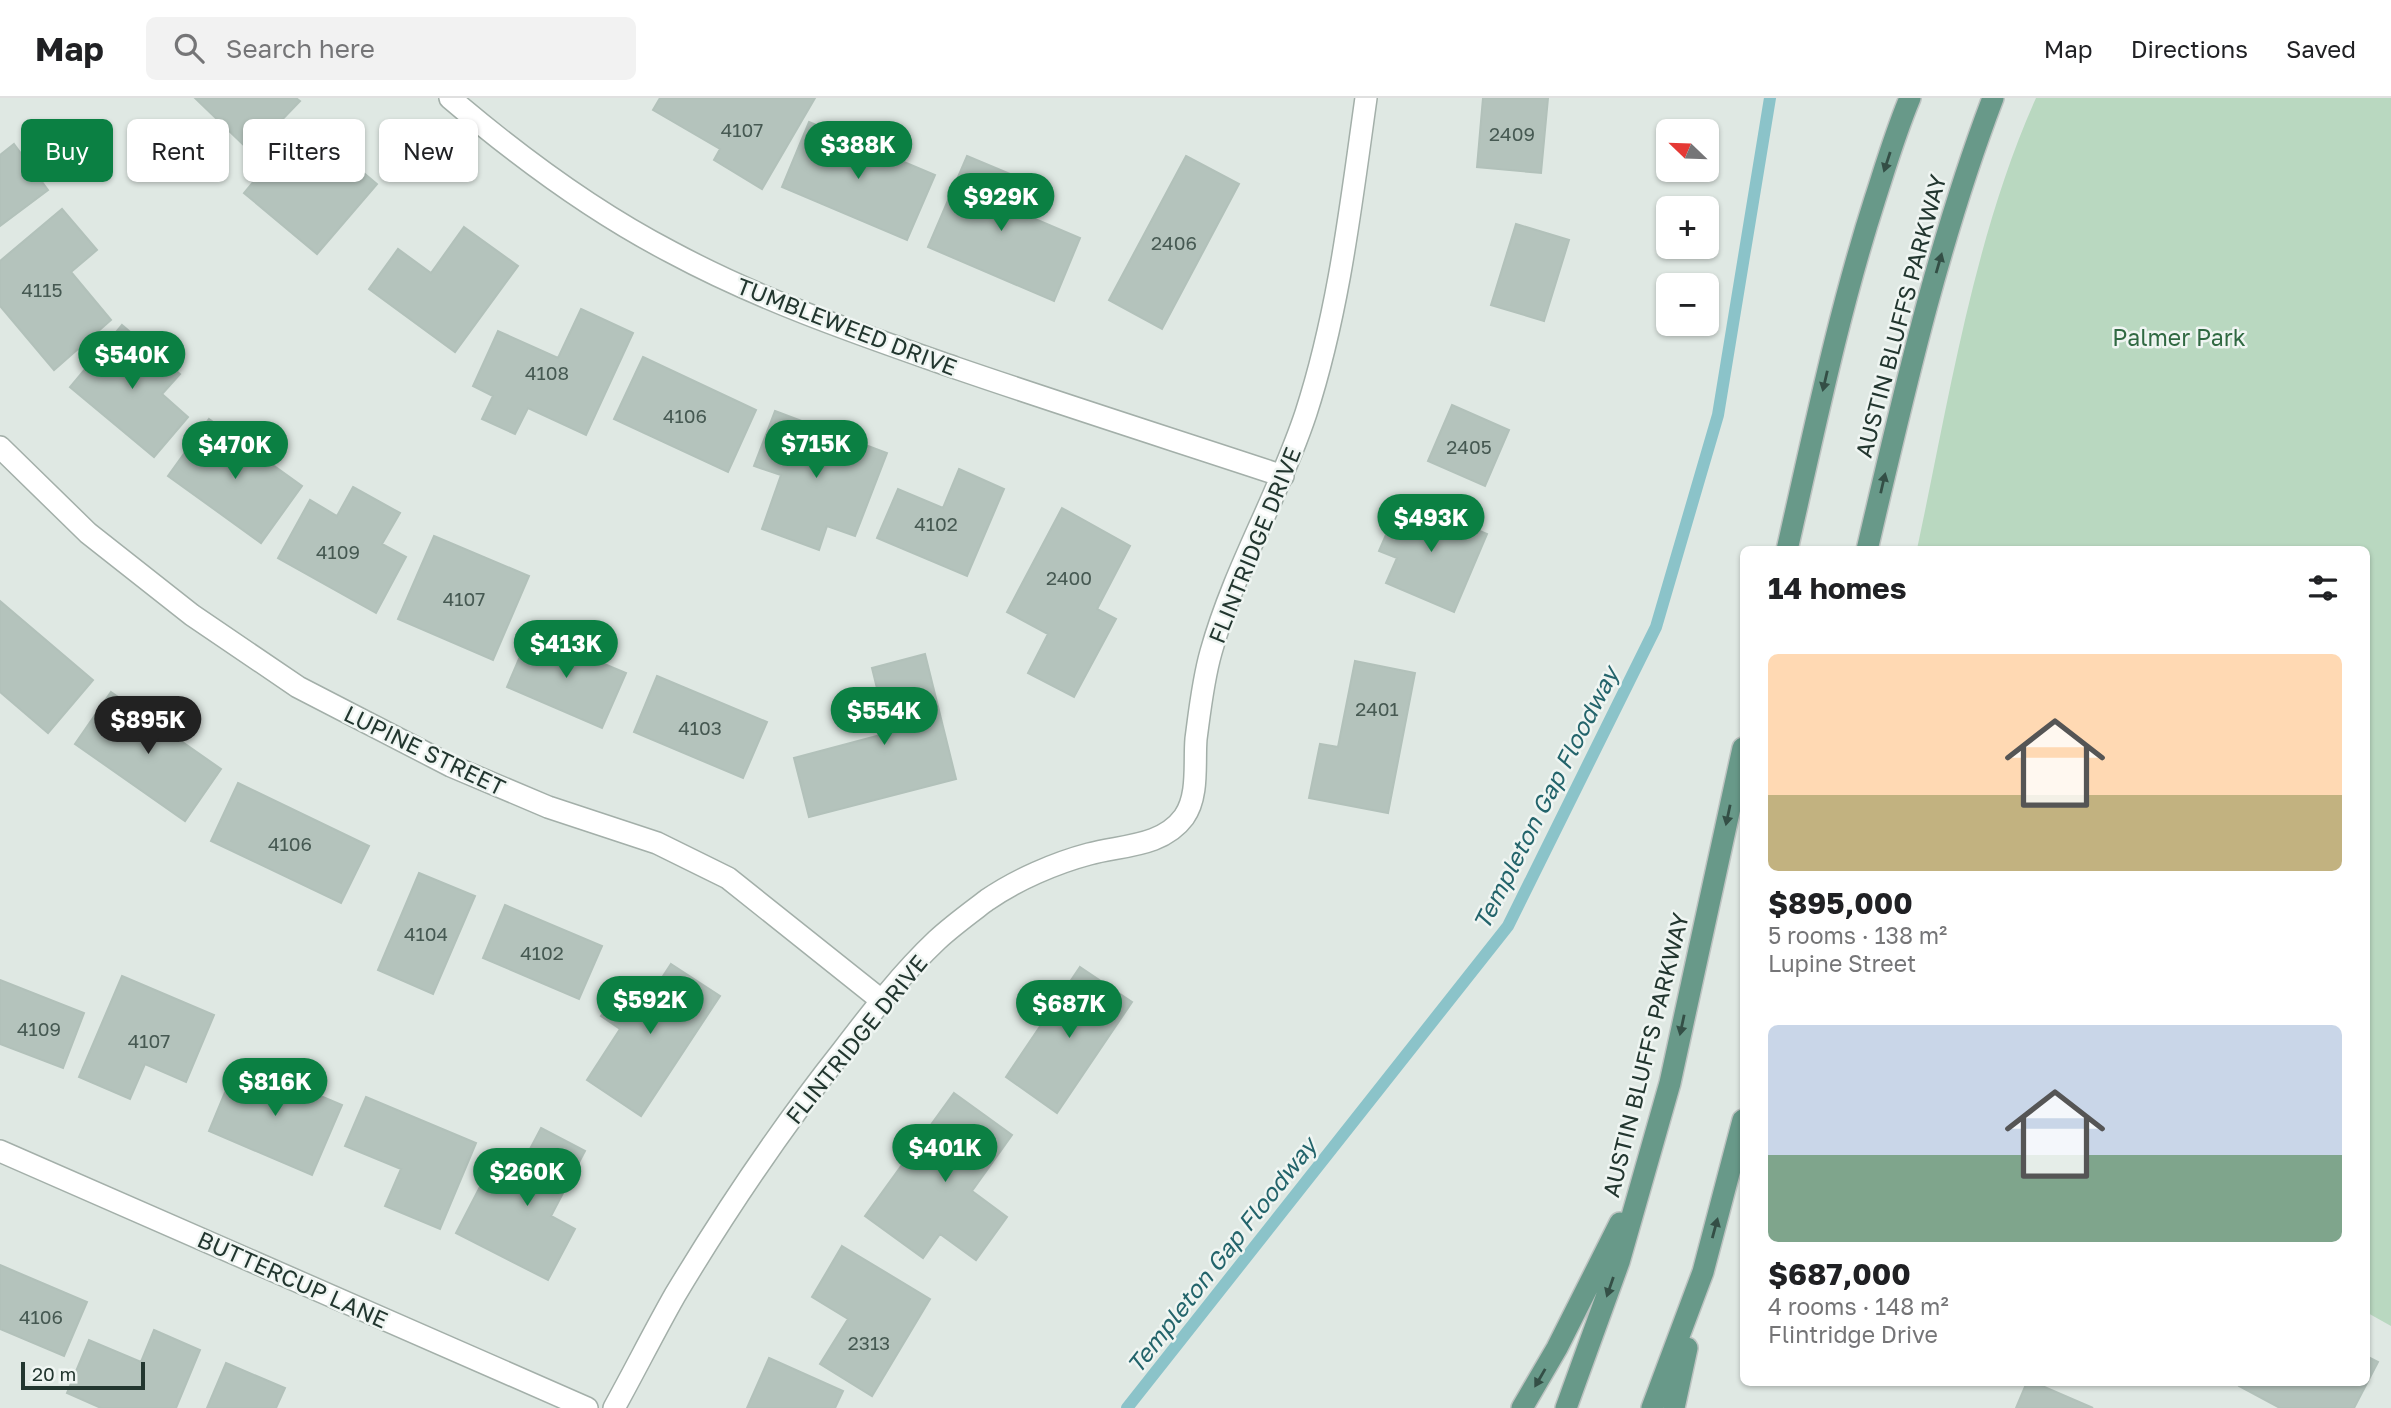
<!DOCTYPE html>
<meta charset="utf-8">
<style>
:root{--surface:#fff;--page:#f2f2f2;--text:#202124;--muted:#757577;--line:#e0e0e0;--accent:#0b8043}
body{margin:0;font-family:"Golos Text",sans-serif;background:var(--page);color:var(--text);height:100vh;display:flex;flex-direction:column;font-size:26px;white-space:nowrap}
*{box-sizing:border-box;margin:0}
p{font-size:23px;color:var(--muted)}
.icon{flex:none;width:38px;height:38px;fill:none;stroke:currentColor;stroke-width:2;stroke-linecap:round;stroke-linejoin:round}
.map{position:relative;flex:1;overflow:hidden}
.sheet{position:absolute;left:1740px;top:448px;width:630px;height:840px;display:flex;flex-direction:column;background:var(--surface);border-radius:10px;box-shadow:0 2px 5px #0004}
.sheet>*{flex:none}
.guide{position:absolute;left:21px;top:21px;width:665px;height:63px;display:flex;gap:14px}
.needle{width:46px;rotate:293deg}
.tools{position:absolute;left:1656px;top:21px;display:grid;gap:14px}
.tools a{display:grid;place-items:center;width:63px;height:63px;border-radius:10px;background:var(--surface);box-shadow:0 2px 5px #0004;font-size:35px}
.scale{position:absolute;left:21px;bottom:18px;width:124px;box-sizing:border-box;padding-left:7px;border:4px solid #22362f;border-top:0;font-size:19px;line-height:24px;white-space:nowrap;color:#22362f;-webkit-text-stroke:5px #eff5f2;paint-order:stroke}
.price{position:absolute;translate:-50% -60px;padding:0 16px;border-radius:24px;background:var(--accent);color:#fff;font-size:23px;line-height:46px;filter:drop-shadow(0 2px 4px #0008)}
.price::after{content:'';position:absolute;left:50%;top:42px;width:21px;height:16px;margin-left:-10px;background:inherit;clip-path:polygon(0 0,100% 0,50% 100%)}
.price.active{background:#222;color:#fff}
ul{padding:0;list-style:none}
li{display:grid;align-content:center;gap:14px;height:371px;padding:0 28px}
li span{display:grid;place-items:center;height:217px;border-radius:10px;color:#555}
li>.icon{margin-inline-start:auto}
span .icon{width:126px;height:126px;fill:#fffc;stroke-width:1}
li b{font-size:30px}
h2{display:flex;justify-content:space-between;align-items:center;height:84px;padding:0 28px;font-size:30px}
.tag{padding:0 24px;border-radius:10px;background:var(--surface);box-shadow:0 2px 5px #0004;font-size:24px;line-height:63px}
.tag.active{background:var(--accent);color:#fff}
header{display:flex;align-items:center;gap:42px;box-sizing:border-box;height:98px;padding:0 35px;background:var(--surface);border-bottom:2px solid var(--line)}
header strong{font-size:33px}
nav{display:flex;gap:38px;margin-inline-start:auto;font-size:24px}
.search{width:490px;height:63px;background:var(--page);display:flex;align-items:center;gap:18px;box-sizing:border-box;padding:0 24px;border-radius:10px;color:var(--muted);font-size:26px}
.map>svg:first-child{display:block}
.green{fill:#b9d8c0}
.lines{fill:none;stroke-linecap:round;stroke-linejoin:round}
.stream{stroke:#8bc3c9;stroke-width:12}
.building{fill:#b4c3bc;stroke:#b2c1ba;stroke-width:2}
.minor-casing{stroke:#a3afa9;stroke-width:24}
.primary-casing{stroke:#bdc3c1;stroke-width:24}
.minor{stroke:#fff;stroke-width:21}
.primary{stroke:#689989;stroke-width:21}
.oneway{fill:#344f46}
.labels{text-anchor:middle;dominant-baseline:central;stroke-width:5;stroke-linejoin:round;paint-order:stroke}
.number-label{font-size:19px;fill:#465952}
.street-label{font-size:23px;fill:#22362f;stroke:#eff5f2}
.park-label{font-size:23px;fill:#306942;stroke:#eff5f2}
.water-label{font-size:24px;font-style:italic;fill:#23646b;stroke:#eff5f2}
</style>
<header>
<strong>Map</strong>
<div class="search"><svg class="icon" aria-label="search" viewBox="0 0 24 24"><circle cx="10" cy="10" r="6"/><path d="M15 15l6 6"/></svg>Search here</div>
<nav><a>Map</a><a>Directions</a><a>Saved</a></nav>
</header>
<div class="map">
<svg width="2391" height="1310" viewBox="0 0 2391 1310">
<rect width="100%" height="100%" fill="#dfe8e3"/>
<!-- green -->
<path class="green" d="M 2036,0 L 2391,0 L 2391,1228 L 2366,1214 L 2366,452 L 1917,451 C 1949,302 1973,141 2036,0 Z"/>
<g class="lines">
<!-- stream -->
<path class="stream" d="M 1127,1310 L 1508,828 L 1656,529 L 1718,317 L 1770,0"/>
</g>
<!-- building -->
<path class="building" d="M 195,0 L 296,0 L 300,3 L 251,54 Z
M 660,0 L 815,0 L 762,91 L 714,62 L 720,51 L 653,12 Z
M 1483,0 L 1548,0 L 1541,75 L 1477,69 Z
M 303,24 L 377,86 L 317,156 L 244,95 Z
M 809,24 L 935,77 L 907,142 L 782,89 Z
M 14,46 L 48,92 L 0,128 L 0,57 Z
M 967,58 L 1015,78 L 1002,107 L 1080,140 L 1054,203 L 928,149 Z
M 1186,58 L 1239,86 L 1162,231 L 1109,202 Z
M 62,111 L 97,152 L 71,174 L 111,222 L 54,272 L 0,208 L 0,163 Z
M 1516,126 L 1569,142 L 1544,223 L 1491,207 Z
M 464,129 L 518,168 L 455,254 L 369,191 L 398,151 L 431,175 Z
M 581,211 L 633,235 L 586,337 L 528,310 L 515,336 L 482,321 L 493,298 L 473,288 L 498,233 L 558,260 Z
M 122,227 L 180,276 L 162,296 L 188,319 L 154,359 L 70,289 Z
M 643,259 L 756,312 L 728,374 L 614,321 Z
M 1452,307 L 1509,332 L 1485,388 L 1428,363 Z
M 775,313 L 887,355 L 855,438 L 827,428 L 819,452 L 762,431 L 781,377 L 754,368 Z
M 209,321 L 302,388 L 261,445 L 168,378 Z
M 959,371 L 1004,391 L 967,478 L 877,440 L 898,391 L 943,410 Z
M 353,389 L 400,415 L 382,446 L 406,459 L 376,515 L 278,460 L 310,402 L 337,418 Z
M 1402,400 L 1487,436 L 1454,514 L 1386,485 L 1397,460 L 1379,453 Z
M 1062,410 L 1130,448 L 1097,511 L 1116,521 L 1074,599 L 1028,575 L 1048,536 L 1007,514 Z
M 434,438 L 529,478 L 493,562 L 398,521 Z
M 0,503 L 93,582 L 48,635 L 0,594 Z
M 530,535 L 626,575 L 602,630 L 507,589 Z
M 925,556 L 956,681 L 809,719 L 794,660 L 888,635 L 872,570 Z
M 1355,563 L 1415,575 L 1388,715 L 1309,700 L 1320,646 L 1338,649 Z
M 657,578 L 767,624 L 743,680 L 634,634 Z
M 111,594 L 221,671 L 185,723 L 75,646 Z
M 238,685 L 369,748 L 341,805 L 211,743 Z
M 419,775 L 475,798 L 433,896 L 378,872 Z
M 505,807 L 602,848 L 579,901 L 483,860 Z
M 671,866 L 720,898 L 641,1018 L 587,982 L 620,931 L 601,918 L 626,882 L 650,898 Z
M 1080,869 L 1132,904 L 1057,1015 L 1006,979 Z
M 122,878 L 214,917 L 186,984 L 145,966 L 130,1001 L 79,979 Z
M 0,882 L 84,915 L 63,970 L 0,946 Z
M 238,963 L 342,1007 L 312,1077 L 209,1033 Z
M 954,995 L 1012,1037 L 972,1093 L 1007,1119 L 976,1162 L 940,1136 L 923,1160 L 865,1118 Z
M 366,999 L 476,1045 L 440,1131 L 385,1108 L 401,1071 L 345,1048 Z
M 541,1030 L 585,1053 L 551,1118 L 575,1131 L 548,1182 L 456,1135 L 485,1079 L 509,1091 Z
M 842,1148 L 930,1201 L 872,1298 L 820,1266 L 848,1221 L 812,1199 Z
M 0,1167 L 87,1204 L 64,1258 L 0,1231 Z
M 154,1232 L 200,1252 L 176,1310 L 101,1310 L 67,1295 L 89,1242 L 141,1264 Z
M 2366,1258 L 2378,1264 L 2354,1310 L 2280,1310 L 2239,1288 L 2240,1284 L 2366,1284 Z
M 769,1260 L 843,1293 L 835,1310 L 747,1310 Z
M 226,1265 L 285,1290 L 276,1310 L 207,1310 Z
M 2027,1284 L 2033,1284 L 2093,1310 L 2016,1310 Z"/>
<g class="lines">
<!-- minor casing -->
<g class="minor-casing">
<path id="minor" d="M 450,0 C 518,58 592,113 671,154 C 762,203 859,236 956,270 C 1064,307 1174,342 1283,378
M 0,349 L 88,435 L 192,517 L 298,589 L 451,668 L 548,709 L 657,745 L 728,780 L 881,902
M 0,1053 L 587,1310
M 614,1310 C 635,1272 654,1234 675,1197 C 726,1112 782,1029 843,952 C 872,914 902,875 937,842 C 952,828 970,815 987,802 C 1016,782 1055,765 1089,756 C 1122,747 1162,749 1184,719 C 1199,698 1194,665 1196,641 C 1200,611 1203,582 1211,554 C 1234,471 1279,397 1306,315 C 1339,213 1351,106 1366,0"/>
</g>
<!-- primary casing -->
<g class="primary-casing">
<path id="primary" d="M 1787,452 C 1814,334 1838,216 1875,101 C 1886,67 1896,33 1910,0
M 1867,452 C 1903,299 1937,147 1993,0
M 1522,1310 L 1557,1250 L 1620,1125
M 1566,1310 L 1619,1164 L 1670,985 L 1743,650
M 1652,1310 L 1703,1174 L 1743,1022
M 1674,1310 L 1687,1250"/>
</g>
<!-- minor -->
<use href="#minor" class="minor"/>
<!-- primary -->
<use href="#primary" class="primary"/>
</g>
<!-- one-way arrows -->
<defs><path id="oneway-solid" d="M-6-.8H1V-3.2L6.5 0L1 3.2V.8H-6Z" transform="scale(1.75)"/></defs>
<g class="oneway">
<use href="#oneway-solid" transform="translate(1887 64) rotate(108)"/>
<use href="#oneway-solid" transform="translate(1939 165) rotate(-74)"/>
<use href="#oneway-solid" transform="translate(1825 283) rotate(103)"/>
<use href="#oneway-solid" transform="translate(1883 385) rotate(-77)"/>
<use href="#oneway-solid" transform="translate(1728 717) rotate(102)"/>
<use href="#oneway-solid" transform="translate(1682 927) rotate(102)"/>
<use href="#oneway-solid" transform="translate(1715 1130) rotate(-75)"/>
<use href="#oneway-solid" transform="translate(1610 1189) rotate(109)"/>
<use href="#oneway-solid" transform="translate(1540 1280) rotate(120)"/>
</g>
<g class="labels">
<!-- number labels -->
<g class="number-label">
<text x="742" y="31">4107</text>
<text x="1512" y="35">2409</text>
<text x="1174" y="144">2406</text>
<text x="42" y="191">4115</text>
<text x="547" y="274">4108</text>
<text x="685" y="317">4106</text>
<text x="1469" y="348">2405</text>
<text x="936" y="425">4102</text>
<text x="338" y="453">4109</text>
<text x="1069" y="479">2400</text>
<text x="464" y="500">4107</text>
<text x="1377" y="610">2401</text>
<text x="700" y="629">4103</text>
<text x="290" y="745">4106</text>
<text x="426" y="835">4104</text>
<text x="542" y="854">4102</text>
<text x="39" y="930">4109</text>
<text x="149" y="942">4107</text>
<text x="41" y="1218">4106</text>
<text x="869" y="1244">2313</text>
</g>
<!-- street labels -->
<g class="street-label">
<text transform="translate(1900 218) rotate(-75)">AUSTIN BLUFFS PARKWAY</text>
<text transform="translate(847 228) rotate(21)">TUMBLEWEED DRIVE</text>
<text transform="translate(1254 447) rotate(-68)">FLINTRIDGE DRIVE</text>
<text transform="translate(425 652) rotate(26)">LUPINE STREET</text>
<text transform="translate(856 941) rotate(-51)">FLINTRIDGE DRIVE</text>
<text transform="translate(1645 957) rotate(-76)">AUSTIN BLUFFS PARKWAY</text>
<text transform="translate(293 1181) rotate(24)">BUTTERCUP LANE</text>
</g>
<!-- park labels -->
<g class="park-label">
<text x="2179" y="239">Palmer Park</text>
</g>
<!-- water labels -->
<g class="water-label">
<text transform="translate(1545 700) rotate(-63)">Templeton Gap Floodway</text>
<text transform="translate(1221 1157) rotate(-52)">Templeton Gap Floodway</text>
</g>
</g>
</svg>
<div class="tools">
<a><svg class="needle" viewBox="-14 -14 28 28"><path d="M0-13l5 13h-10z" fill="#e53935"/><path d="M0 13l5-13h-10z" fill="#757577"/></svg></a>
<a>+</a>
<a>−</a>
</div>
<div class="scale">20 m</div>
<b class="price" style="left:858px;top:83px">$388K</b>
<b class="price" style="left:1001px;top:135px">$929K</b>
<b class="price" style="left:132px;top:293px">$540K</b>
<b class="price" style="left:816px;top:382px">$715K</b>
<b class="price" style="left:235px;top:383px">$470K</b>
<b class="price" style="left:1431px;top:456px">$493K</b>
<b class="price" style="left:566px;top:582px">$413K</b>
<b class="price" style="left:884px;top:649px">$554K</b>
<b class="price active" style="left:148px;top:658px">$895K</b>
<b class="price" style="left:650px;top:938px">$592K</b>
<b class="price" style="left:1069px;top:942px">$687K</b>
<b class="price" style="left:275px;top:1020px">$816K</b>
<b class="price" style="left:945px;top:1086px">$401K</b>
<b class="price" style="left:527px;top:1110px">$260K</b>
<div class="guide">
<a class="tag active">Buy</a>
<a class="tag">Rent</a>
<a class="tag">Filters</a>
<a class="tag">New</a>
</div>
<section class="sheet">
<h2>14 homes<svg class="icon" aria-label="filters" viewBox="0 0 24 24"><path d="M4 7h16M4 17h16"/><circle cx="9" cy="7" r="2"/><circle cx="15" cy="17" r="2"/></svg></h2>
<ul>
<li><span style="background:linear-gradient(#ffd9b3 65%,#c2b280 0)"><svg class="icon" aria-label="home" viewBox="0 0 24 24"><path d="M3 11l9-7 9 7M6 9v11h12V9"/></svg></span><div><b>$895,000</b><p>5 rooms · 138 m²</p><p>Lupine Street</p></div></li>
<li><span style="background:linear-gradient(#c9d6e8 60%,#7fa58c 0)"><svg class="icon" aria-label="home" viewBox="0 0 24 24"><path d="M3 11l9-7 9 7M6 9v11h12V9"/></svg></span><div><b>$687,000</b><p>4 rooms · 148 m²</p><p>Flintridge Drive</p></div></li>
</ul>
</section>
</div>
